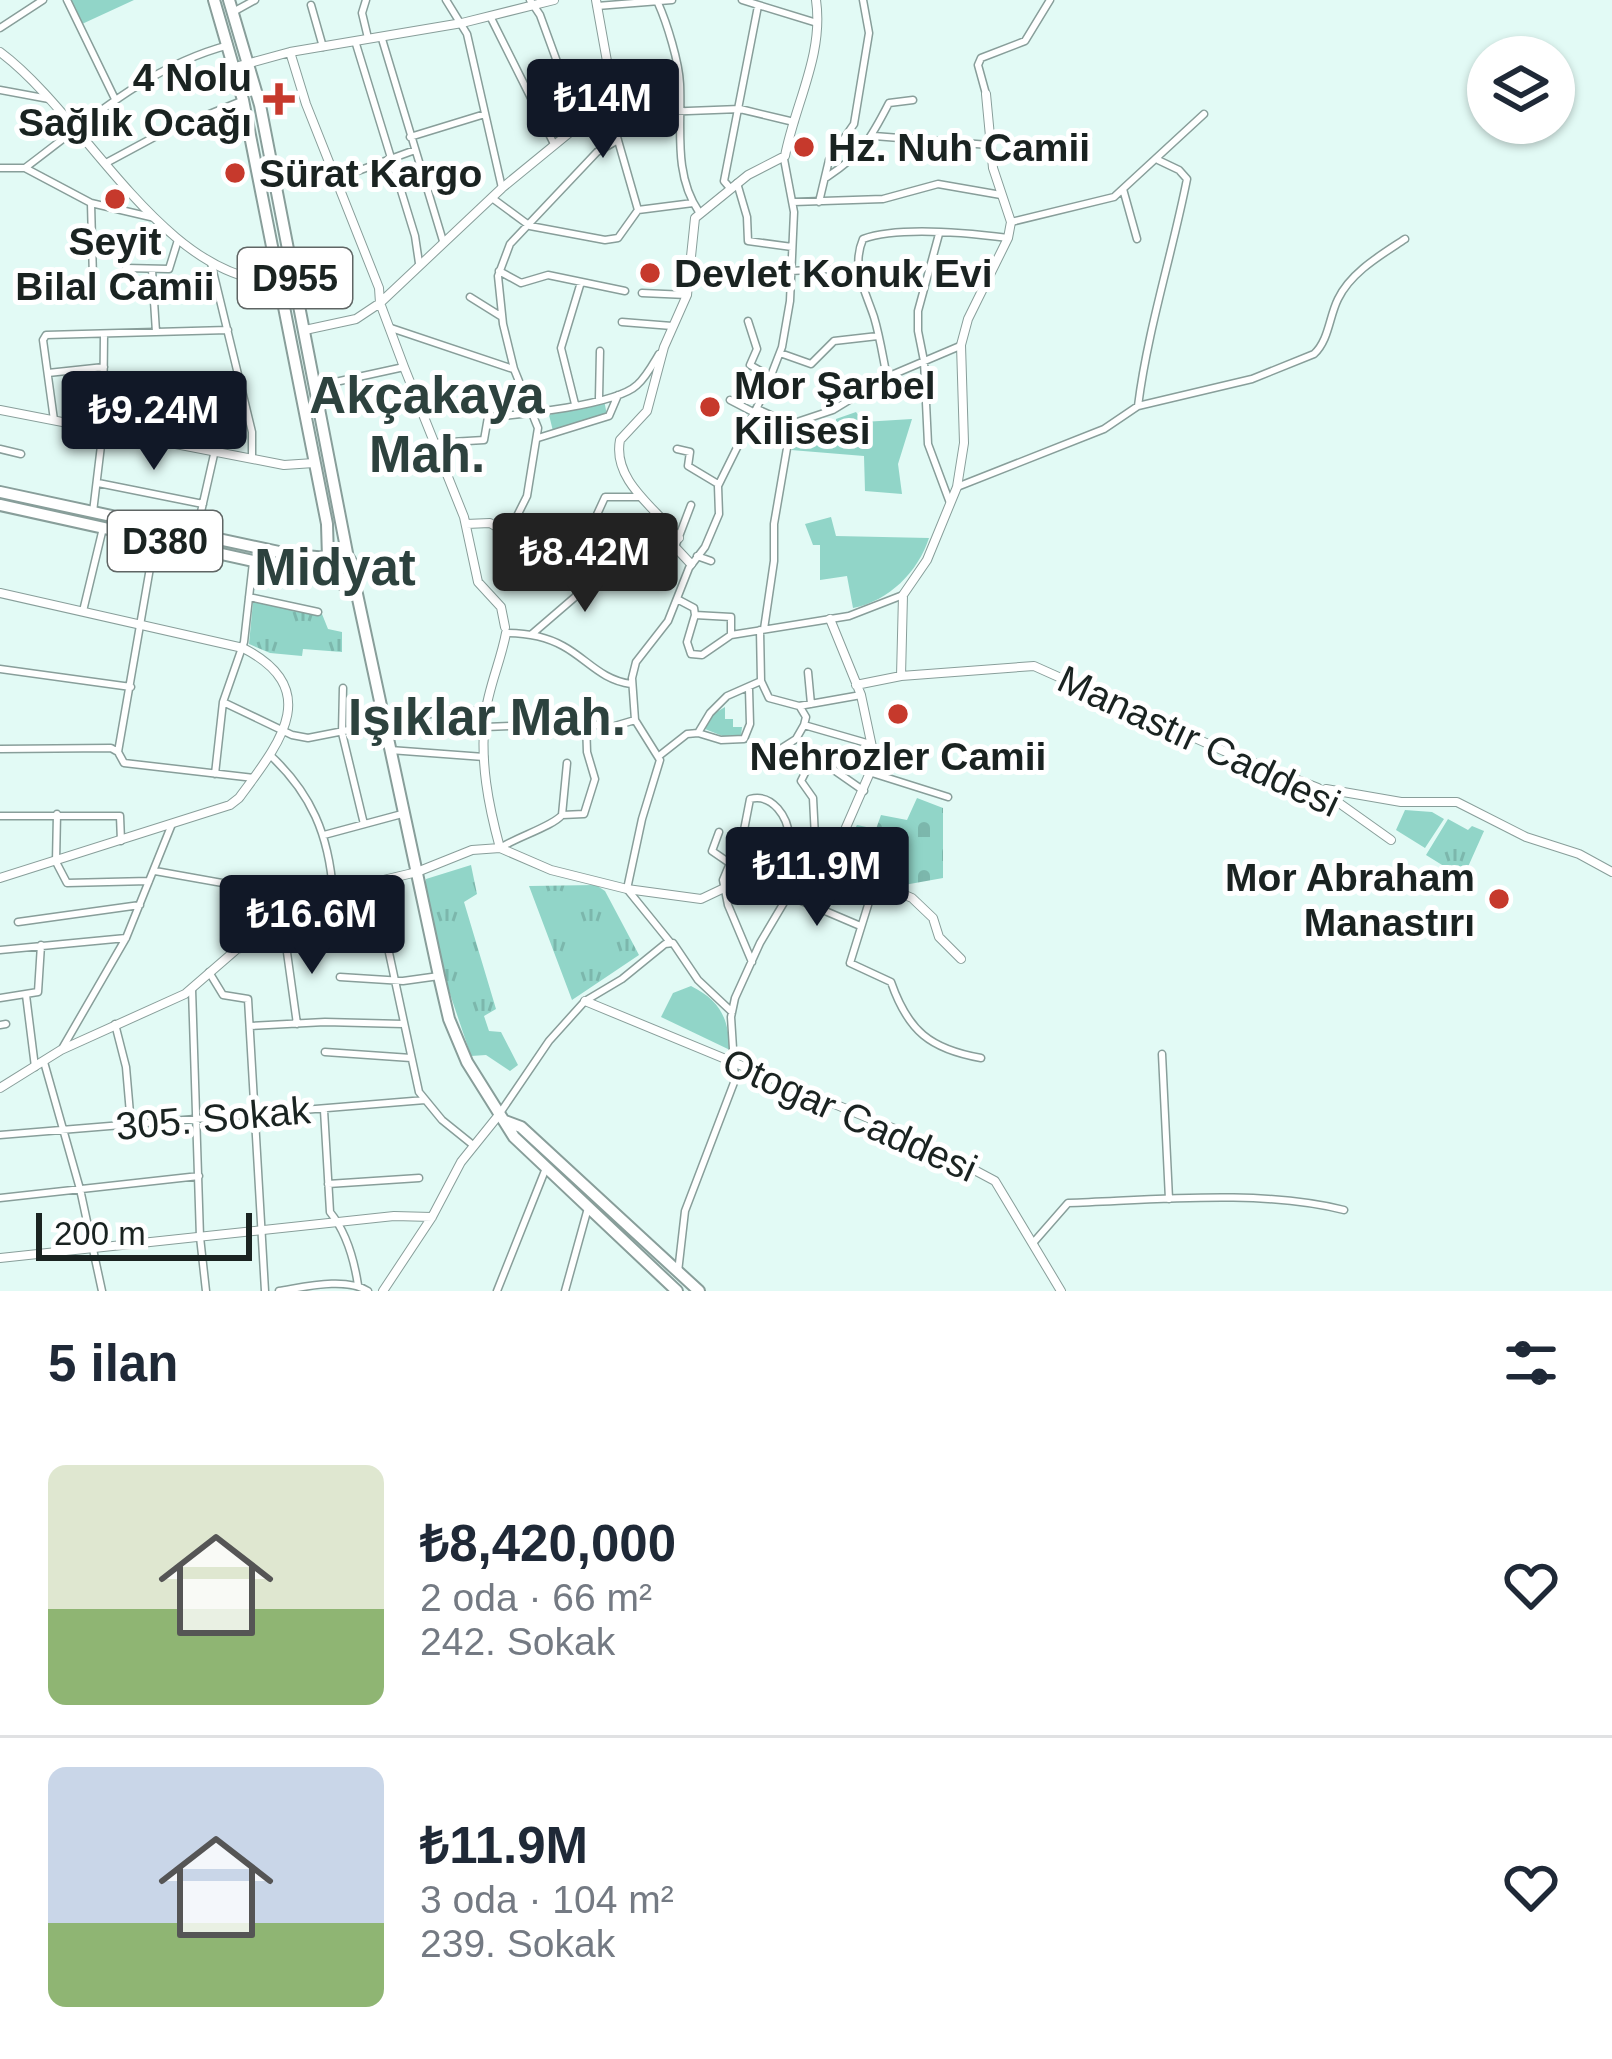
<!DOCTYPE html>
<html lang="tr">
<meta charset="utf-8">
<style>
:root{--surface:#fff;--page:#f2f2f3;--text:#1f2937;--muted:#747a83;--line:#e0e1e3;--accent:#111827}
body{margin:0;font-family:Arial,sans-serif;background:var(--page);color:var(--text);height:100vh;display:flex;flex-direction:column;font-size:45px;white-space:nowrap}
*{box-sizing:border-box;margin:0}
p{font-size:39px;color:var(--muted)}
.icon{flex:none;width:66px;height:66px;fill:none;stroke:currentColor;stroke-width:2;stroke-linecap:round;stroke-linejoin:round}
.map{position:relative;height:1291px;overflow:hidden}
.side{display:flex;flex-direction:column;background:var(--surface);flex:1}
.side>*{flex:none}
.buttons{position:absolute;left:1467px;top:36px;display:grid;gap:24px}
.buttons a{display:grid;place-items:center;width:108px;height:108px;border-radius:50%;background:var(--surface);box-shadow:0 3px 9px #0004;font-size:60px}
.scale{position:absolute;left:36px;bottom:30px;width:216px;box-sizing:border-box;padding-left:12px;border:6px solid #1a2321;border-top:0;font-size:33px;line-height:42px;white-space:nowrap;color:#1a2321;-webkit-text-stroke:9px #fff;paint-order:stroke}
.price{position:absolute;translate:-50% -102px;padding:0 27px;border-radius:12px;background:var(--accent);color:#fff;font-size:39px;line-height:78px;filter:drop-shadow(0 3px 6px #0008)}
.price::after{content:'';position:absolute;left:50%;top:72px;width:36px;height:27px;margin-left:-18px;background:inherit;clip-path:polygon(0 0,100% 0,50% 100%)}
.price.selected{background:#222;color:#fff}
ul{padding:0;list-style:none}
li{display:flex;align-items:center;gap:36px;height:300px;padding:0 48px}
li+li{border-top:3px solid var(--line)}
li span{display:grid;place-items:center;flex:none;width:336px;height:240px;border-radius:18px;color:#555}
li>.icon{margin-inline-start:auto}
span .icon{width:144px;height:144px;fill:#fffc;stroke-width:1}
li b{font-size:51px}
h2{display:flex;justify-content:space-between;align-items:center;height:144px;padding:0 48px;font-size:51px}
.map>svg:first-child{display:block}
.green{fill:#91d5c8}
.cemetery{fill:url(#cemetery-stones)}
.park{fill:url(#park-tufts)}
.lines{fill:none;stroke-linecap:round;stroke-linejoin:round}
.minor-casing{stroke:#889e9a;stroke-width:9}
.tertiary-casing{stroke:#889e9a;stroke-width:10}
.primary-casing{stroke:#889e9a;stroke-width:14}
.minor{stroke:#fff;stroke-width:6}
.tertiary{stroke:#fff;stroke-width:8}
.primary{stroke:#fff;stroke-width:10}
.poi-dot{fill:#c6392c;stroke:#fff;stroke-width:4.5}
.labels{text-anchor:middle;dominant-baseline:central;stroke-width:10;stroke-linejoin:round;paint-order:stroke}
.shield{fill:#fff;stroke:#5f6564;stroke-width:3}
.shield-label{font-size:36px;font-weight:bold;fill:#1a2321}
.poi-label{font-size:39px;font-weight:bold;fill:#1a2321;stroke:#fff;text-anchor:start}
.street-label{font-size:39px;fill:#1a2321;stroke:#fff}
.district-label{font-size:51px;font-weight:bold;fill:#2d423e;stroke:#fff}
</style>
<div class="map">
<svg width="1612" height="1291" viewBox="0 0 1612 1291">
<defs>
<pattern id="cemetery-stones" width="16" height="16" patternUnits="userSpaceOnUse" patternTransform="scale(3)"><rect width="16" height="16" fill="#91d5c8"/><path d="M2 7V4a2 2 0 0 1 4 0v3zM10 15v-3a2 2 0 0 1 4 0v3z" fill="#7cb7ac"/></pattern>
<pattern id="park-tufts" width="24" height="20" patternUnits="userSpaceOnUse" patternTransform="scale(3)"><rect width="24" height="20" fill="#91d5c8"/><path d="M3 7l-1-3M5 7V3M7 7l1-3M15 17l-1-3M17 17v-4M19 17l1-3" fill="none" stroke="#7cb7ac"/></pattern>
</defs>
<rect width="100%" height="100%" fill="#e2faf5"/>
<!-- green -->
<path class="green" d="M 71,0 L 134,0 L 82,24 Z
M 856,412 L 863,422 L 912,419 L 898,464 L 902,494 L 865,491 L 864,456 L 791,450 L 803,440 L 836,439 L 836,419 Z
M 831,517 L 836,536 L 929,538 C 918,572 889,601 853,608 L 847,576 L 820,580 L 820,545 L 813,545 L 805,524 Z
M 725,707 L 725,719 L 733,719 L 733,727 L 742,727 L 741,737 L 730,739 L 705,729 L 710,716 Z
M 1405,810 L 1432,812 L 1444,819 L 1425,848 L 1396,830 Z
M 691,986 C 721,1001 728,1018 730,1050 L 661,1017 L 673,993 Z"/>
<!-- cemetery -->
<path class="cemetery" d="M 917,798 L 943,808 L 943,878 L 893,887 L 880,875 L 880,867 L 850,851 L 853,843 L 849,840 L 857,825 L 876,829 L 881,815 L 907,820 Z"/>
<!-- park -->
<path class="park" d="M 604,400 L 607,415 L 553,431 L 549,415 Z
M 253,602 L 322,614 L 328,629 L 342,632 L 342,652 L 303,649 L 302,656 L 270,653 L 249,644 Z
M 1448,819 L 1468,830 L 1472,826 L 1484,831 L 1463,878 L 1426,855 Z
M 471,865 L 477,894 L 464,902 L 496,1009 L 484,1016 L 489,1031 L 501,1032 L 518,1065 L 510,1071 L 486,1055 L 471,1056 L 447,985 L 424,887 L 426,879 Z
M 596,885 L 605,891 L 639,955 L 572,1000 L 529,886 Z"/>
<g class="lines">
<!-- minor casing -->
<g class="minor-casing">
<path id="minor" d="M 67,0 L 115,99
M 366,0 L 362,13 L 368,38
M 446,0 L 467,34 L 502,188
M 530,0 L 540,15 L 579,122
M 742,0 L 817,23
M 658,3 C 667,23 679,62 680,84 C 682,127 673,174 699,212
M 311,5 L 323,47
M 597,6 L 672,0
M 233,12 L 255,0
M 490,16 L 554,144
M 0,28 L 43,0
M 382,39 L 443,241
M 356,44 L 415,236 L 419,263
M 0,90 L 49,99
M 986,94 L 978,65 L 981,58 L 1025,41 L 1050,0
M 607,102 L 638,210
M 610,114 L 740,109 L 794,122
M 874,136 L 989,145
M 410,137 L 485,114
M 106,163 L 158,135 L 244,100
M 0,168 L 25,168 C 89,120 149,66 229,45
M 25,168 L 91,203 L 155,218
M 827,177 C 862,154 870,140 889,103 L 913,100
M 336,179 L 415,150
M 737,183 L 747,217 L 748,241 L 792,247
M 730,188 L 724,181 L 758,6
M 1123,189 L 1137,239
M 492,198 L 530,226 L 605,240 L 618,238 L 638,210 L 693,203
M 793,202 L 883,199 L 938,184 L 1001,195
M 819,202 L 829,160 L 854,124 L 869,33 L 863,0
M 1011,222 L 1114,197 L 1204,114
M 939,234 L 918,311 L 918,331 L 924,361 L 928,444 L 950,503
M 211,263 L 252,432 L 252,458
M 126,268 L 169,269 L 178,240
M 152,270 L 156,332
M 499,271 L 521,283 L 548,275 L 625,291
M 791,271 L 825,269 L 859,274
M 71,284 L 86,286 L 93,279 L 91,203
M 642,293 L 687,295
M 470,297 L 502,317
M 748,321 L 757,349 L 750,365 L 771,377
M 622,322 L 672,326
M 391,328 L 513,369
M 780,353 L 811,364 L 834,341 L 878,336
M 48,373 L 104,367
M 887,377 C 883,358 880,337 874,317 C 865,290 851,267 863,239 C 899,226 969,233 1008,238
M 104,383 L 242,394
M 317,386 L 404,367
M 599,398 L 600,351
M 730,400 L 755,413
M 575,404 L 561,348 L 581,282
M 1138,406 C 1148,328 1172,255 1187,179 L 1179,170 L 1158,160
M 757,409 L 791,424 L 833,410 L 887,377 L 960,346
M 54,420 L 43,340 L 46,335 L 228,330
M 538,438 L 609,416 L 618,395
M 434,443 L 484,440 L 488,417 C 519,415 616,405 637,385 C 646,377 653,364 659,354
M 0,449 L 21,454
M 677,449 L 690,452 L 688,466 L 718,484
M 98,483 L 203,504
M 957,487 L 1104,429 L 1138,406 L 1252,379 L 1314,354 C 1329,340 1329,317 1338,299 C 1351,272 1381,255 1405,239
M 93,512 L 103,429 L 104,334
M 509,532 L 527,496 L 538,428 L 514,369 L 503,324 L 498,276 L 510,244 L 597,152 L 618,140
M 196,534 L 215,450
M 675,547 L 691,505
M 697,556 L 711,561
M 580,575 L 589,532 L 605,497 L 641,497
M 249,597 L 318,612
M 677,599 L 694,608 L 695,615 L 731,617 L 731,635 L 849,616 L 903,595
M 83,611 L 103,528
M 695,615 L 687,642 L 691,654 L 702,655 L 731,635
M 764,629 L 774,561 L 774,524 L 791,425
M 760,630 L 761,681 L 769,698 L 799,706 L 861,695
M 506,633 C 526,633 545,636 563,646 C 587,659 601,680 631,684
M 532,634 L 575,597 L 588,575
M 0,669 L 131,687
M 808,672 L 811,704
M 343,688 L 342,733 L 364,824
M 223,702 L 292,735 L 308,738 L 456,709 L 485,712
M 800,707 L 806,717 L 804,725 L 870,744
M 485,727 L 534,725 L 554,714 L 608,728 L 635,720
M 698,733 L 721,740 L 744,739 L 750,724 L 749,689
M 0,749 L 111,748 L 118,752 L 124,763 L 254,778
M 390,750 L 484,757
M 118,752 L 155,539
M 774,753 L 796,739 L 804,725
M 659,756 L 687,734 L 698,733 L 710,713 L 727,696 L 761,681
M 872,773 L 948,797
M 215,774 L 223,702 L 244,642 L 253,562
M 57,814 L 56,862 L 67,883 L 149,881
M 562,815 L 567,763
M 0,816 L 120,816 L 121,841
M 719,832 L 712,851 L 728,862
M 324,835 L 402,814
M 500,848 C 517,837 553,826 562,815 L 584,814 L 595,779 L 587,752 L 586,722
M 816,857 L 813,798 L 801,781 L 808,767 L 821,761 L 864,791
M 155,871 L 284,894 L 333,892 C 329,835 311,793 270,755
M 877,876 L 850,963 L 891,982 C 908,1031 930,1049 981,1058
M 374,883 L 419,1092 L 442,1120 L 473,1145
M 790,896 L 858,925
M 18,922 L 140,905
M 285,938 L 297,1024
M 670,942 L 627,889 L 642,819 L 660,760 L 635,720 L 632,678 L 636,662 L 668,621 L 689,568 L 705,547 L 719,514 L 718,486 L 765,391 L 782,347 L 790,301 L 794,212 L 784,159
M 0,950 L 126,938
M 752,962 L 728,905 L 723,880 L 744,830 L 750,799 C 773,793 788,818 789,836 L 816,857
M 209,972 L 223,995 L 248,999 L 265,1291
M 340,977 L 403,981 L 439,976
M 192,989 L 200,1237 L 206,1291
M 26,995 L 35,1067
M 0,998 L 38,992 L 41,945
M 115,1024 L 126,1067 L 131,1125
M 0,1025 L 6,1024
M 250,1026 L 325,1022 L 403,1024
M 63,1047 L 126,938 L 172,824
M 325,1052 L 411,1058
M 1162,1054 L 1169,1199
M 44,1062 L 80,1189 L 102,1291
M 324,1110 L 330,1212 C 347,1233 354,1259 358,1285
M 500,1113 L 549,1041 L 585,1001 L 622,979 L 665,944 L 673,943 L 698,980 L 732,1012
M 0,1135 L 425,1100
M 328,1184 L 419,1178
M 0,1198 L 199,1176
M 1033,1243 L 1068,1203 C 1155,1200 1259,1189 1344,1210
M 678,1272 L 685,1211 L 735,1080 L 731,1017 L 735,998 L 760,943 L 808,862
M 279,1291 C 305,1287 345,1277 368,1291
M 497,1291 L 546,1168
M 565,1291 L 588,1208"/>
</g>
<!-- tertiary casing -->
<g class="tertiary-casing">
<path id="tertiary" d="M 0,52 C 85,115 163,280 278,282
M 290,52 L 306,104 L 379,288 L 380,303 L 404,367 L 464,517 L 478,582 L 501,607 L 505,627
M 235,67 L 290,52 L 462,23 L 554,0
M 305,330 L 356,319 L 380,303 L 502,188 L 607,102 L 610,78 L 596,0
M 0,410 L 284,465 L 314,463
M 466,524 L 490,523 L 580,575 L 588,575 C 616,557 642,543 676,548 L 691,564
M 679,538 C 657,509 612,481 620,440 L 647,411 L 664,347 L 687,295 L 695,218 L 748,175 L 785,156 C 795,104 824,54 816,0
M 0,593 L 243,648 C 325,690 278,745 239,798 L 230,805 L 0,878
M 901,676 L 903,595 L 927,560 L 957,487 L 964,443 L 961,345 L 968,319 L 1008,238 L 1011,222 L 993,168 L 986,94
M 856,685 L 901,676 L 1034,666 L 1224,751 L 1318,788 L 1391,840
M 1326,789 L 1401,802 L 1457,802 L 1526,837 L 1579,854 L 1612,872
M 500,848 C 488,804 480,762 485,716 C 488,688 501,661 506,633
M 826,851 L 871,871 L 893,890 L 912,898 L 933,918 L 939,937 L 961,959
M 585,1001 L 907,1134 L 995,1181 L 1061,1291
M 0,1088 L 61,1050 L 185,994 L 237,949 L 289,936 L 333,892 L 417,872 L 472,850 L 500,848 L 551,870 L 627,889 L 701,899 L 756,873 L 808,862 L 826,851 L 844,832 L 875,761 L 861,695 L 830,619
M 0,1258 L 394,1216 L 432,1217
M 383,1291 L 432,1217 L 461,1162 L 498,1116"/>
</g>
<!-- primary casing -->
<g class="primary-casing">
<path id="primary" d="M 229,0 L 260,105 L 348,558
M 0,492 L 293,555 L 328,558 L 327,524 L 243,100 L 214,0
M 0,505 L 330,578
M324 567a14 14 0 1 1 28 0a14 14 0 1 1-28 0Z
M 337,581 L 357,594 L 351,573
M 357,594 L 439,976 L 449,1019 L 467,1062 L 514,1137 L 677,1291
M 505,1121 L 521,1127 L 699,1291"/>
</g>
<!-- minor -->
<use href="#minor" class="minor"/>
<!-- tertiary -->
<use href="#tertiary" class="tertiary"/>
<!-- primary -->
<use href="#primary" class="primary"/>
</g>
<!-- markers -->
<g class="poi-dot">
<path d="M273 81h12v12h12v12h-12v12h-12v-12h-12v-12h12z"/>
<circle cx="804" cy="147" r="12"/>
<circle cx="235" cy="173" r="12"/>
<circle cx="115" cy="199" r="12"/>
<circle cx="650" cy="273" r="12"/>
<circle cx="710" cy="407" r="12"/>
<circle cx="898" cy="714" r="12"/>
<circle cx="1499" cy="899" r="12"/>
</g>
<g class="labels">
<!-- shield labels -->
<g class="shield">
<rect x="238" y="248" width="114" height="60" rx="9"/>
<rect x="108" y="511" width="114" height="60" rx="9"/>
</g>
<g class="shield-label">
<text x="295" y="278">D955</text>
<text x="165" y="541">D380</text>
</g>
<!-- poi labels -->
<g class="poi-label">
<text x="252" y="77" text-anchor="end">4 Nolu<tspan x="252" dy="45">Sağlık Ocağı</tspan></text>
<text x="828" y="147">Hz. Nuh Camii</text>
<text x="259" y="173">Sürat Kargo</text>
<text x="115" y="241" text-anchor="middle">Seyit<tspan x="115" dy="45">Bilal Camii</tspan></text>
<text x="674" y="273">Devlet Konuk Evi</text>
<text x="734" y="385">Mor Şarbel<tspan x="734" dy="45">Kilisesi</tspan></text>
<text x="898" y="756" text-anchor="middle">Nehrozler Camii</text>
<text x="1475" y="877" text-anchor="end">Mor Abraham<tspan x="1475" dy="45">Manastırı</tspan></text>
</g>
<!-- street labels -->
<g class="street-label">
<text transform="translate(1199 741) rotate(25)">Manastır Caddesi</text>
<text transform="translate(850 1115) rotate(24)">Otogar Caddesi</text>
<text transform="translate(213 1118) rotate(-5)">305. Sokak</text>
</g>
<!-- district labels -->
<g class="district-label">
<text x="427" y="395">Akçakaya<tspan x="427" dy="59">Mah.</tspan></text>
<text x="335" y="567">Midyat</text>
<text x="487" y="717">Işıklar Mah.</text>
</g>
</g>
</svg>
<div class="buttons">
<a><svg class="icon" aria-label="layers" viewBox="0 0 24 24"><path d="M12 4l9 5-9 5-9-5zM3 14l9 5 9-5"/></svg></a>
</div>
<div class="scale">200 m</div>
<b class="price" style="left:603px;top:161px">₺14M</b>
<b class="price" style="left:154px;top:473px">₺9.24M</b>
<b class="price selected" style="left:585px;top:615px">₺8.42M</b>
<b class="price" style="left:817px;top:929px">₺11.9M</b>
<b class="price" style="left:312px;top:977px">₺16.6M</b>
</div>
<section class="side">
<h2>5 ilan<svg class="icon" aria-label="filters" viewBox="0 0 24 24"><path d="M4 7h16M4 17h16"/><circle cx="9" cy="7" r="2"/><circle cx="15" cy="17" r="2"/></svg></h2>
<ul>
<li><span style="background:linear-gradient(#dfe7d0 60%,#8fb573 0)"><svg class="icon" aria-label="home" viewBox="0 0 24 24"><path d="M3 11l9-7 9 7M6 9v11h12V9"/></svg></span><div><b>₺8,420,000</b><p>2 oda · 66 m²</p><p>242. Sokak</p></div><svg class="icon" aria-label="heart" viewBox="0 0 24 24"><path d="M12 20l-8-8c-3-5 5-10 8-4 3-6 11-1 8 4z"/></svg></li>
<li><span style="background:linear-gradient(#c9d6e8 65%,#8fb573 0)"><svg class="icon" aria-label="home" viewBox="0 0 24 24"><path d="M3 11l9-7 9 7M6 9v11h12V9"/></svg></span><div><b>₺11.9M</b><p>3 oda · 104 m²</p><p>239. Sokak</p></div><svg class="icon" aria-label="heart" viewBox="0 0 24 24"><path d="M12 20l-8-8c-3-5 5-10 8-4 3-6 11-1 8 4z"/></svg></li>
</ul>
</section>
